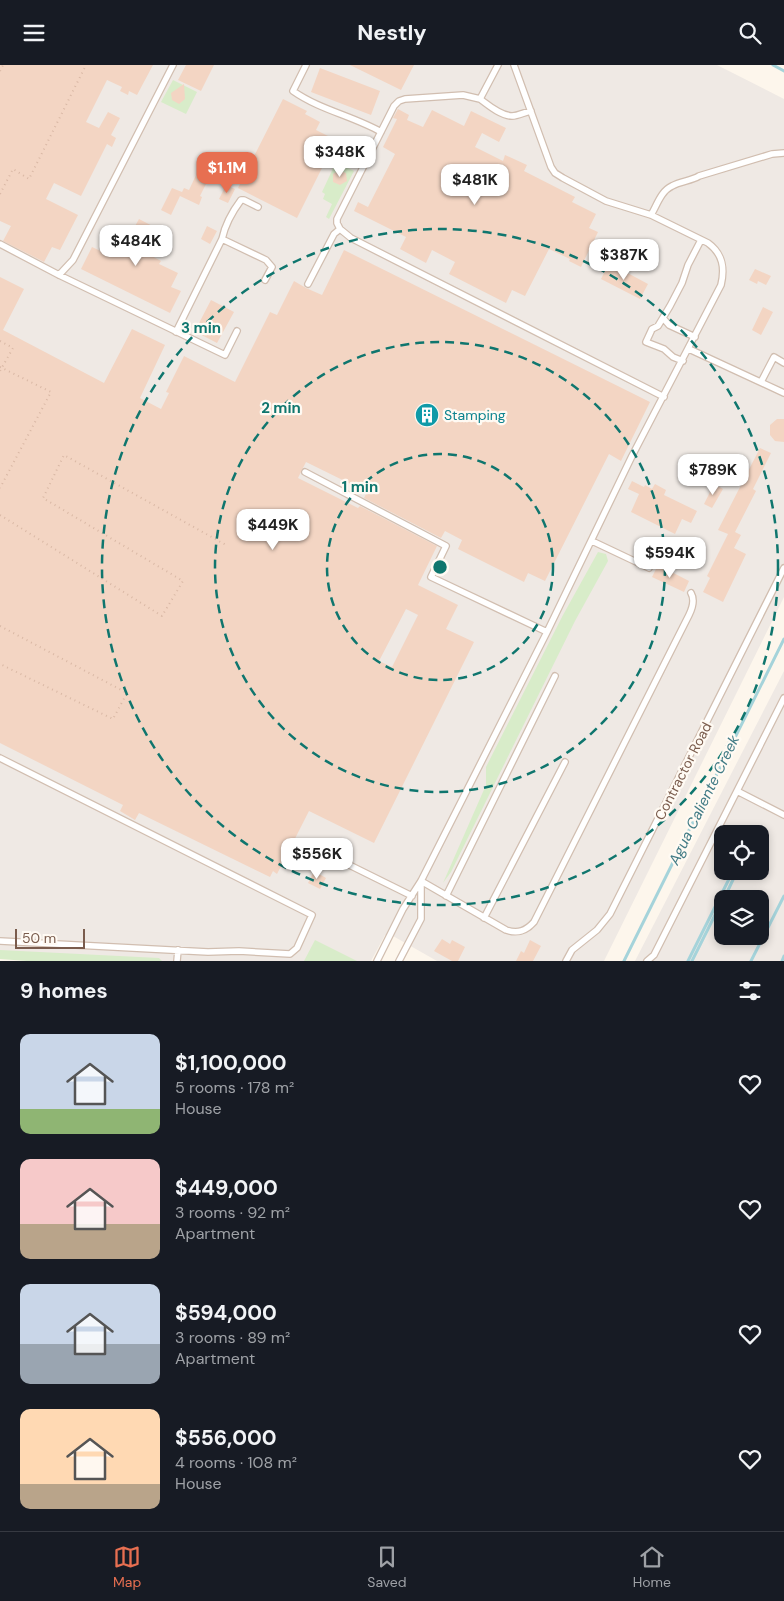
<!DOCTYPE html>
<meta charset="utf-8">
<style>
:root{--surface:#171b24;--page:#242831;--text:#f1f3f6;--muted:#9ea1a6;--line:#363941;--accent:#e76f51}
body{margin:0;font-family:"DM Sans",sans-serif;background:var(--page);color:var(--text);height:100vh;display:flex;flex-direction:column;font-size:19px;white-space:nowrap}
*{box-sizing:border-box;margin:0}
p{font-size:16px;color:var(--muted)}
.icon{flex:none;width:28px;height:28px;fill:none;stroke:currentColor;stroke-width:2;stroke-linecap:round;stroke-linejoin:round}
.map{position:relative;height:896px;overflow:hidden}
.side{display:flex;flex-direction:column;background:var(--surface);flex:1}
.side>*{flex:none}
.tools{position:absolute;left:714px;top:760px;display:grid;gap:10px}
.tools a{display:grid;place-items:center;width:55px;height:55px;border-radius:10px;background:var(--surface);box-shadow:0 2px 8px #0003;font-size:25px}
.scale{position:absolute;left:15px;bottom:12px;width:70px;box-sizing:border-box;padding-left:5px;border:2px solid #7a5c4d;border-top:0;font-size:14px;line-height:18px;white-space:nowrap;color:#7a5c4d;-webkit-text-stroke:4px #fffaf3;paint-order:stroke}
.price{position:absolute;translate:-50% -42px;padding:0 11px;border-radius:10px;background:#fff;color:#222;font-size:16px;line-height:32px;filter:drop-shadow(0 1px 2px #0008)}
.price::after{content:'';position:absolute;left:50%;top:30px;width:15px;height:11px;margin-left:-8px;background:inherit;clip-path:polygon(0 0,100% 0,50% 100%)}
.price.on{background:var(--accent);color:#fff}
ul{padding:0;list-style:none}
li{display:flex;align-items:center;gap:15px;height:125px;padding:0 20px}
li span{display:grid;place-items:center;flex:none;width:140px;height:100px;border-radius:10px;color:#555}
li>.icon{margin-inline-start:auto}
span .icon{width:60px;height:60px;fill:#fffc;stroke-width:1}
li b{font-size:21px}
h2{display:flex;justify-content:space-between;align-items:center;height:60px;padding:0 20px;font-size:21px}
header{display:flex;justify-content:space-between;align-items:center;height:65px;padding:0 20px;background:var(--surface);font-size:22px;font-weight:700}
.tab-bar{display:flex;justify-content:space-around;align-items:center;height:70px;border-top:1px solid var(--line);background:var(--surface);font-size:14px;color:var(--muted)}
.tab-bar a{display:grid;justify-items:center;gap:2px}
.tab-bar .on{color:var(--accent)}
.map>svg:first-child{display:block}
.industrial{fill:#efe9e4;fill-rule:evenodd}
.green{fill:#d8ecc9}
.lines{fill:none;stroke-linecap:round;stroke-linejoin:round}
.stream{stroke:#a5d3da;stroke-width:3}
.building{fill:#f3d5c3;fill-rule:evenodd}
.lane-casing{stroke:#d1beb0;stroke-width:8}
.path{stroke:#d9b8a5;stroke-width:2;stroke-dasharray:1 4;stroke-linecap:butt}
.lane{stroke:#fff;stroke-width:5.5}
.ring{fill:none;stroke:#0f766e;stroke-width:2.5;stroke-dasharray:9 6}
.labels{text-anchor:middle;dominant-baseline:central;stroke-width:4.5;stroke-linejoin:round;paint-order:stroke}
.culture-label{font-size:14px;fill:#0d838f;stroke:#fffaf3;text-anchor:start}
.street-label{font-size:14px;fill:#7a5c4d;stroke:#fffaf3}
.water-label{font-size:15px;font-style:italic;fill:#437c86;stroke:#fffaf3}
.centre{fill:#0f766e;stroke:#fffaf3;stroke-width:2.5}
.ring-label{font-size:15px;text-anchor:middle;font-weight:bold;fill:#0f766e;stroke:#fffaf3;stroke-width:4.5;stroke-linejoin:round;paint-order:stroke}
</style>
<header><svg class="icon" aria-label="menu" viewBox="0 0 24 24"><path d="M4 6h16M4 12h16M4 18h16"/></svg>Nestly<svg class="icon" aria-label="search" viewBox="0 0 24 24"><circle cx="10" cy="10" r="6"/><path d="M15 15l6 6"/></svg></header>
<div class="map">
<svg width="784" height="896" viewBox="0 0 784 896">
<rect width="100%" height="100%" fill="#fdf6ec"/>
<!-- industrial -->
<path class="industrial" d="M 0,0 L 717,0 L 784,34 L 784,532 L 604,896 L 437,896 L 400,875 L 393,871 L 385,870 L 371,896 L 112,896 L 0,893 Z
M 784,606 L 784,896 L 635,896 ZM 722,769 L 760,769 L 760,806 L 722,806 ZM 722,834 L 760,834 L 760,871 L 722,871 Z"/>
<!-- green -->
<path class="green" d="M 173,15 L 197,27 L 186,49 L 161,37 Z
M 336,97 L 354,106 L 329,154 L 326,152 L 332,139 L 323,134 L 325,129 L 322,127 Z
M 598,487 L 606,489 L 608,496 L 575,556 L 451,807 L 443,818 L 486,720 L 486,702 L 563,550 Z
M 315,875 L 357,896 L 304,896 Z
M 0,885 L 159,893 L 162,896 L 27,896 L 0,894 Z"/>
<g class="lines">
<!-- stream -->
<path class="stream" d="M 773,0 L 784,6
M 724,834 L 737,806
M 624,896 L 784,574
M 688,896 L 733,806
M 692,896 L 722,836
M 751,896 L 784,831
M 782,896 L 784,891"/>
</g>
<!-- building -->
<path class="building" d="M 0,0 L 153,0 L 137,30 L 129,26 L 128,30 L 120,26 L 122,22 L 107,15 L 86,57 L 99,63 L 108,47 L 120,53 L 111,70 L 116,73 L 112,82 L 107,79 L 81,131 L 54,118 L 46,134 L 78,150 L 60,185 L 52,182 L 44,197 L 3,176 L 11,161 L 0,156 Z
M 186,0 L 214,0 L 201,26 L 178,15 Z
M 350,0 L 414,0 L 401,25 Z
M 320,3 L 380,26 L 371,50 L 311,27 Z
M 184,19 L 185,34 L 179,39 L 172,35 L 171,28 Z
M 283,34 L 307,46 L 305,49 L 320,57 L 316,65 L 336,75 L 297,153 L 238,123 Z
M 398,44 L 409,50 L 407,55 L 423,62 L 432,45 L 464,61 L 471,46 L 506,63 L 499,77 L 482,68 L 475,82 L 503,96 L 505,90 L 527,100 L 524,106 L 575,132 L 572,137 L 596,149 L 589,163 L 598,167 L 581,202 L 569,196 L 570,194 L 549,184 L 525,231 L 512,225 L 506,238 L 449,209 L 455,197 L 432,185 L 426,198 L 400,184 L 406,172 L 354,146 L 358,137 L 368,142 L 395,89 L 383,82 L 397,54 L 393,53 Z
M 339,105 L 346,108 L 347,116 L 340,120 L 333,117 L 333,109 Z
M 198,106 L 210,111 L 200,131 L 202,132 L 199,140 L 180,131 L 171,150 L 161,145 L 172,123 L 182,127 L 184,123 L 189,125 Z
M 226,120 L 235,124 L 228,138 L 219,134 Z
M 139,154 L 162,166 L 150,190 L 161,196 L 159,199 L 178,208 L 171,222 L 181,226 L 170,248 L 81,204 L 92,182 L 105,188 L 113,172 L 123,176 L 130,161 L 134,163 Z
M 207,161 L 217,166 L 210,179 L 201,174 Z
M 344,185 L 650,337 L 621,396 L 609,389 L 545,516 L 528,508 L 524,517 L 458,484 L 462,475 L 445,466 L 441,473 L 364,433 L 367,427 L 306,397 L 298,413 L 358,443 L 360,441 L 437,481 L 418,520 L 458,540 L 446,564 L 474,577 L 374,778 L 309,746 L 277,809 L 273,806 L 270,812 L 139,748 L 135,755 L 120,746 L 123,740 L 0,678 L 0,212 L 24,224 L 3,265 L 104,318 L 132,264 L 165,280 L 140,333 L 161,344 L 169,328 L 166,327 L 184,291 L 235,317 L 270,247 L 277,250 L 294,216 L 306,223 L 322,230 ZM 406,544 L 418,550 L 392,602 L 379,596 Z
M 609,198 L 648,219 L 640,234 L 601,214 Z
M 755,204 L 771,211 L 766,220 L 758,216 L 757,219 L 749,215 Z
M 211,235 L 234,247 L 217,278 L 192,265 L 195,258 L 198,260 Z
M 763,242 L 773,247 L 761,270 L 752,265 Z
M 777,354 L 784,354 L 784,377 L 775,376 L 770,370 L 770,360 Z
M 760,383 L 771,388 L 753,424 L 756,426 L 735,467 L 741,470 L 734,483 L 746,489 L 723,537 L 703,527 L 710,513 L 707,511 L 728,469 L 718,465 Z
M 632,416 L 644,422 L 645,420 L 652,424 L 655,419 L 666,425 L 664,430 L 697,446 L 691,458 L 682,454 L 675,469 L 631,447 L 639,429 L 628,424 Z
M 714,419 L 723,424 L 712,443 L 704,439 Z
M 658,500 L 689,516 L 684,527 L 652,512 Z
M 314,806 L 326,813 L 320,824 L 308,818 Z
M 442,874 L 450,879 L 452,875 L 465,882 L 458,896 L 452,896 L 434,886 Z
M 530,875 L 541,881 L 533,896 L 516,896 L 521,886 L 524,888 Z"/>
<g class="lines">
<!-- lane casing -->
<g class="lane-casing">
<path id="lane" d="M 306,0 L 293,26 C 320,45 353,51 381,67
M 480,34 C 488,40 501,51 512,51 C 518,51 525,47 531,46
M 651,150 C 657,140 661,126 672,121 C 681,116 691,116 699,111 L 772,89 L 784,88
M 340,164 L 351,173 L 664,332
M 222,174 L 266,195 L 272,202 L 265,215
M 0,179 L 59,210 L 225,290 L 237,266
M 59,210 L 73,195 L 173,0
M 308,219 L 334,169 L 340,164 L 337,158 L 337,154 L 394,41 L 399,36 L 405,34 L 463,30 L 480,34 L 498,0
M 663,253 L 669,260 L 695,272
M 176,267 L 222,174 C 225,160 232,147 241,135 L 244,135 L 258,142
M 689,284 L 784,328
M 683,296 L 673,292 L 664,284 L 646,277 L 652,264 L 658,261 L 670,241 L 682,218 L 688,200 L 701,175
M 761,317 L 774,292 L 784,298
M 305,407 L 446,481 L 431,512 L 547,567
M 592,476 L 649,503
M 0,693 L 312,850 L 297,883 L 290,889 L 239,886 L 208,887 L 0,876
M 737,726 L 784,750
M 317,784 L 412,831
M 421,816 L 506,865 C 518,869 526,866 534,857 L 689,550 C 693,542 695,535 691,528
M 446,831 L 555,611
M 484,853 L 565,697
M 177,896 L 178,885
M 377,896 L 403,844 L 421,816 L 547,567 L 632,391 L 721,220 C 725,203 723,189 708,178 L 651,150 L 606,136 L 563,113 L 555,108 L 551,102 L 514,0
M 399,896 L 421,854 L 421,816
M 566,896 L 572,885 L 597,865 L 610,849 L 784,503
M 647,896 L 654,890 L 784,633"/>
</g>
<!-- path -->
<path class="path" d="M 0,6 L 3,0
M 0,129 L 13,104 L 29,114 L 86,0
M 0,276 L 13,283 L 0,306
M 0,302 L 51,327 L 0,423
M 0,450 L 162,551 L 183,516 L 43,433 L 64,390 L 226,480
M 0,561 L 127,628 L 113,654 L 0,599"/>
<!-- lane -->
<use href="#lane" class="lane"/>
</g>
<!-- distance rings -->
<g class="ring">
<circle cx="440" cy="502" r="113"/>
<circle cx="440" cy="502" r="225"/>
<circle cx="440" cy="502" r="338"/>
</g>
<!-- icons -->
<defs>
<g id="building-disc" transform="scale(1.25)"><circle r="9.5" fill="#0f9aa8" stroke="#fffaf3"/><path d="M-4-6H4V6H1V3H-1V6H-4ZM-2.5-4.3h1.7v1.8h-1.7ZM.8-4.3h1.7v1.8H.8ZM-2.5-1h1.7V.8h-1.7ZM.8-1h1.7V.8H.8Z" fill="#fff"/></g>
</defs>
<g fill-rule="evenodd">
<use href="#building-disc" x="427" y="350"/>
</g>
<g class="labels">
<!-- culture labels -->
<g class="culture-label">
<text x="444" y="350">Stamping</text>
</g>
<!-- street labels -->
<g class="street-label">
<text transform="translate(683 706) rotate(-63)">Contractor Road</text>
</g>
<!-- water labels -->
<g class="water-label">
<text transform="translate(704 735) rotate(-64)">Agua Caliente Creek</text>
</g>
</g>
<circle cx="440" cy="502" r="8" class="centre"/>
<g class="ring-label">
<text x="201" y="268">3 min</text>
<text x="281" y="348">2 min</text>
<text x="360" y="427">1 min</text>
</g>
</svg>
<div class="tools">
<a><svg class="icon" aria-label="locate" viewBox="0 0 24 24"><circle cx="12" cy="12" r="6"/><path d="M12 2v4M12 18v4M2 12h4M18 12h4"/></svg></a>
<a><svg class="icon" aria-label="layers" viewBox="0 0 24 24"><path d="M12 4l9 5-9 5-9-5zM3 14l9 5 9-5"/></svg></a>
</div>
<div class="scale">50 m</div>
<b class="price" style="left:340px;top:113px">$348K</b>
<b class="price on" style="left:227px;top:129px">$1.1M</b>
<b class="price" style="left:475px;top:141px">$481K</b>
<b class="price" style="left:136px;top:202px">$484K</b>
<b class="price" style="left:624px;top:216px">$387K</b>
<b class="price" style="left:713px;top:431px">$789K</b>
<b class="price" style="left:273px;top:486px">$449K</b>
<b class="price" style="left:670px;top:514px">$594K</b>
<b class="price" style="left:317px;top:815px">$556K</b>
</div>
<section class="side">
<h2>9 homes<svg class="icon" aria-label="filters" viewBox="0 0 24 24"><path d="M4 7h16M4 17h16"/><circle cx="9" cy="7" r="2"/><circle cx="15" cy="17" r="2"/></svg></h2>
<ul>
<li><span style="background:linear-gradient(#c9d6e8 75%,#8fb573 0)"><svg class="icon" aria-label="home" viewBox="0 0 24 24"><path d="M3 11l9-7 9 7M6 9v11h12V9"/></svg></span><div><b>$1,100,000</b><p>5 rooms · 178 m²</p><p>House</p></div><svg class="icon" aria-label="heart" viewBox="0 0 24 24"><path d="M12 20l-8-8c-3-5 5-10 8-4 3-6 11-1 8 4z"/></svg></li>
<li><span style="background:linear-gradient(#f6c9c9 65%,#b9a48a 0)"><svg class="icon" aria-label="home" viewBox="0 0 24 24"><path d="M3 11l9-7 9 7M6 9v11h12V9"/></svg></span><div><b>$449,000</b><p>3 rooms · 92 m²</p><p>Apartment</p></div><svg class="icon" aria-label="heart" viewBox="0 0 24 24"><path d="M12 20l-8-8c-3-5 5-10 8-4 3-6 11-1 8 4z"/></svg></li>
<li><span style="background:linear-gradient(#c9d6e8 60%,#9aa5b1 0)"><svg class="icon" aria-label="home" viewBox="0 0 24 24"><path d="M3 11l9-7 9 7M6 9v11h12V9"/></svg></span><div><b>$594,000</b><p>3 rooms · 89 m²</p><p>Apartment</p></div><svg class="icon" aria-label="heart" viewBox="0 0 24 24"><path d="M12 20l-8-8c-3-5 5-10 8-4 3-6 11-1 8 4z"/></svg></li>
<li><span style="background:linear-gradient(#ffd9b3 75%,#b9a48a 0)"><svg class="icon" aria-label="home" viewBox="0 0 24 24"><path d="M3 11l9-7 9 7M6 9v11h12V9"/></svg></span><div><b>$556,000</b><p>4 rooms · 108 m²</p><p>House</p></div><svg class="icon" aria-label="heart" viewBox="0 0 24 24"><path d="M12 20l-8-8c-3-5 5-10 8-4 3-6 11-1 8 4z"/></svg></li>
</ul>
</section>
<nav class="tab-bar">
<a class="on"><svg class="icon" aria-label="map" viewBox="0 0 24 24"><path d="M3 6l6-2 6 2 6-2v14l-6 2-6-2-6 2zM9 4v14M15 6v14"/></svg>Map</a>
<a><svg class="icon" aria-label="saved" viewBox="0 0 24 24"><path d="M7 4h10v16l-5-4-5 4z"/></svg>Saved</a>
<a><svg class="icon" aria-label="home" viewBox="0 0 24 24"><path d="M3 11l9-7 9 7M6 9v11h12V9"/></svg>Home</a>
</nav>
